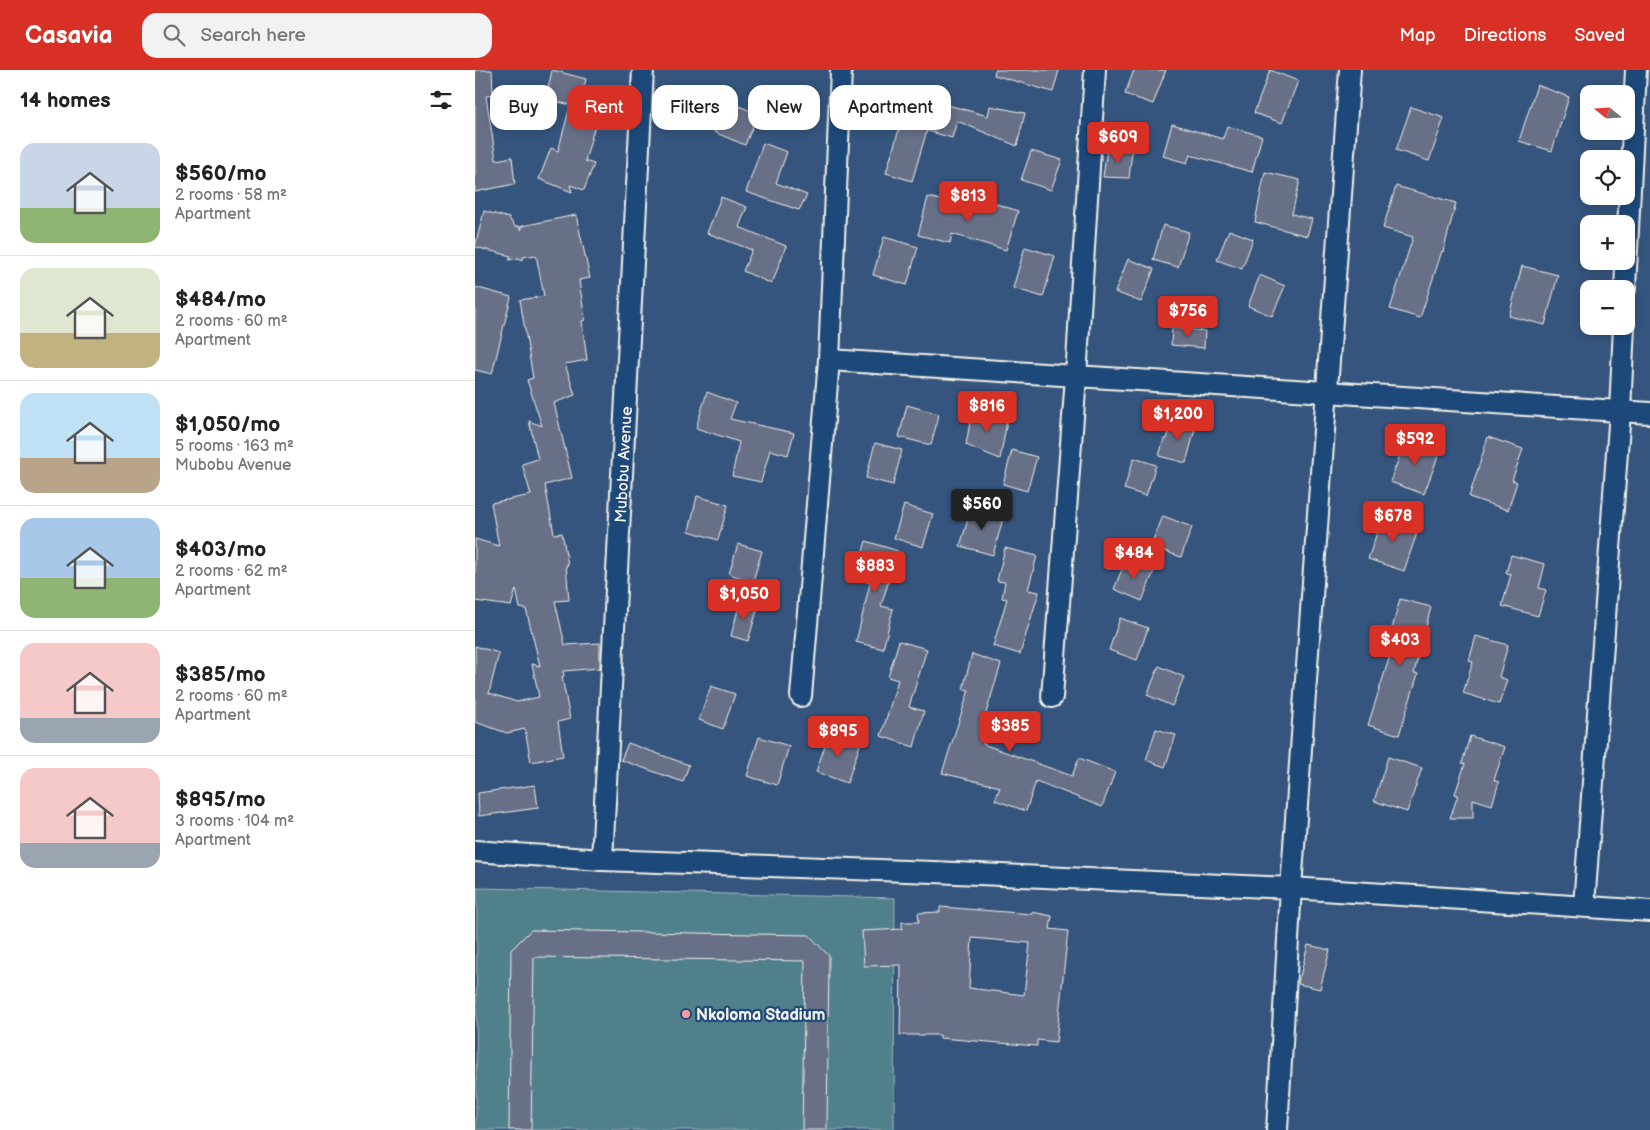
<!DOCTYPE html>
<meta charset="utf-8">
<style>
:root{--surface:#fff;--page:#f2f2f2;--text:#222;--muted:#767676;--line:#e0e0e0;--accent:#d93025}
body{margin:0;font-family:"Balsamiq Sans",sans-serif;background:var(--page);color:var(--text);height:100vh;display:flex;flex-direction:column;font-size:19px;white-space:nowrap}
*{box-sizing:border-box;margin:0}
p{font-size:16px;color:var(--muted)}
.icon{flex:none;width:28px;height:28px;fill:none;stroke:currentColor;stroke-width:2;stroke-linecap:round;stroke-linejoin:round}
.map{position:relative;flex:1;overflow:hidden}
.side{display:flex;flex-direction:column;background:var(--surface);width:475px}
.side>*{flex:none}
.guide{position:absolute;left:15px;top:15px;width:475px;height:45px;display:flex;gap:10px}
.needle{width:32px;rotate:288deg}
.buttons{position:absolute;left:1105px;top:15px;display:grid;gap:10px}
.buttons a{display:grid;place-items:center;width:55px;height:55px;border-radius:10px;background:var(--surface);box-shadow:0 2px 8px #0003;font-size:25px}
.price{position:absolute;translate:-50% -42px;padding:0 11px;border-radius:5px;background:var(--accent);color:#fff;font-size:16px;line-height:32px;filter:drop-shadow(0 1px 2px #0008)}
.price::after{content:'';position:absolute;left:50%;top:30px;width:15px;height:11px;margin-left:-8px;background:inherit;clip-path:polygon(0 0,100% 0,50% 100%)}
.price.on{background:#222;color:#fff}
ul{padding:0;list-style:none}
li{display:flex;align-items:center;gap:15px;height:125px;padding:0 20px}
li+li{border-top:1px solid var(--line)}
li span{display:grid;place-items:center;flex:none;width:140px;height:100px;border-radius:15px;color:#555}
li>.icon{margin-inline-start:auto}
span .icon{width:60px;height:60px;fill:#fffc;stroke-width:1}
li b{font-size:21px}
h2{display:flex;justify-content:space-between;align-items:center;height:60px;padding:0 20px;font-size:21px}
.tag{padding:0 18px;border-radius:15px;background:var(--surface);box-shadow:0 2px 8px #0003;font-size:18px;line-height:45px}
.tag.on{background:var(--accent);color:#fff}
header{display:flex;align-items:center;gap:30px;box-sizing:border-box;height:70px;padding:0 25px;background:var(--accent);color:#fff}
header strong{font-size:24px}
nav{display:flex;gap:28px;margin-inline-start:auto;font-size:18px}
.search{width:350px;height:45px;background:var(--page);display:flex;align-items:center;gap:12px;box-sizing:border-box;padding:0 18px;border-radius:15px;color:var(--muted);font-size:19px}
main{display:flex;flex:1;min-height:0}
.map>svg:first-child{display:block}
.green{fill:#4f808c;stroke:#a2b8ba}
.building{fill:#687088;stroke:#f4f1e8;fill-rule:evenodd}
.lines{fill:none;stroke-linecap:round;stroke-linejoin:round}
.street-casing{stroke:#f4f1e8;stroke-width:24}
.street{stroke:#1f4a7a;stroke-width:20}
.poi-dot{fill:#ff9aa2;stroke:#1f4a7a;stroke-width:2}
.labels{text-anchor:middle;stroke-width:4.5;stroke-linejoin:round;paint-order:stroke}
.street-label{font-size:16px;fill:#f4f1e8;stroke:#1f4a7a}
.poi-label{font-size:16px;font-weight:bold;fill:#f4f1e8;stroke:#1f4a7a;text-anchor:start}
</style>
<header>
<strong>Casavia</strong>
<div class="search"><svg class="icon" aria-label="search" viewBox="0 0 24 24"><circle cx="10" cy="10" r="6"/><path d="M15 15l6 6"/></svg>Search here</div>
<nav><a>Map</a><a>Directions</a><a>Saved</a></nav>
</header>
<main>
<section class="side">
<h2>14 homes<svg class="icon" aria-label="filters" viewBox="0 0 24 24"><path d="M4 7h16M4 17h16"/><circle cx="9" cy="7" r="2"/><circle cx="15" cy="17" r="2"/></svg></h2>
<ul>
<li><span style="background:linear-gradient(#c9d6e8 65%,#8fb573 0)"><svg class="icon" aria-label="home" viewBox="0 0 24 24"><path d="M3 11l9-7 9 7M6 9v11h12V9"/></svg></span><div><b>$560/mo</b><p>2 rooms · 58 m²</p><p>Apartment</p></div></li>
<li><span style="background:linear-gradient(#dfe7d0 65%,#c2b280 0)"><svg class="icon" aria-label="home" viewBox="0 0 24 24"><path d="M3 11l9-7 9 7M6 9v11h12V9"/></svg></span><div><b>$484/mo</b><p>2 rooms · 60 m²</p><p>Apartment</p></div></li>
<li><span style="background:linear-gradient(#bfe0f5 65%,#b9a48a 0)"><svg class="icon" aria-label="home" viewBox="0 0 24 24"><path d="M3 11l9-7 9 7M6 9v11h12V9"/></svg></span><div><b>$1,050/mo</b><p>5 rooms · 163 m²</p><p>Mubobu Avenue</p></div></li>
<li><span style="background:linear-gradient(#a9c7e8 60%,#8fb573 0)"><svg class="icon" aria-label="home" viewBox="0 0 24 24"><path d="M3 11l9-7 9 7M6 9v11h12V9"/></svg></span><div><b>$403/mo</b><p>2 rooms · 62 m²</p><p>Apartment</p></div></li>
<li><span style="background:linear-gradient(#f6c9c9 75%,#9aa5b1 0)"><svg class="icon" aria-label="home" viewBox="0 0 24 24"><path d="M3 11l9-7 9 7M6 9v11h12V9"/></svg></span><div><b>$385/mo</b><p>2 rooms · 60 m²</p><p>Apartment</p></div></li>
<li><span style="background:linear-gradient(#f6c9c9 75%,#9aa5b1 0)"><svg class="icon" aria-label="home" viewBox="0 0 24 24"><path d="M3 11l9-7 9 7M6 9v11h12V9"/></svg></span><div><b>$895/mo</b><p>3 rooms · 104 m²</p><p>Apartment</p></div></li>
</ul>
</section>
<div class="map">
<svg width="1175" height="1060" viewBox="0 0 1175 1060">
<rect width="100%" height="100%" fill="#35557e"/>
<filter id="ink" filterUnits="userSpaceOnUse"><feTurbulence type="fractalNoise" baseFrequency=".02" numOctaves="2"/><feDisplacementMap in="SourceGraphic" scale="10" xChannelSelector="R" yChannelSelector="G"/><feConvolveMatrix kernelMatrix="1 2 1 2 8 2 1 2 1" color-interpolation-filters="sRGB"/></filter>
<g filter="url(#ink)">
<!-- green -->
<path class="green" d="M2,818L420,828L419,1060H1Z"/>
<!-- building -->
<g class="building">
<path d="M0,0H17L18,25L11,26L21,90L37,87L40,114L0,122Z"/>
<path d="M77,0L111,9L104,37L71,29Z"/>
<path d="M520,0H584L578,22L519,5Z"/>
<path d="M659,0H691L678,34L650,24Z"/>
<path d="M795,0L823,11L807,53L779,43Z"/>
<path d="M1062,15L1094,27L1077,81L1044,71Z"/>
<path d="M252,31L283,44L270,75L239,62Z"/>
<path d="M462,32L513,46L515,36L550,43L542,76L482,51L477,68L453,61Z"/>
<path d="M936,37L969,48L954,91L921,80Z"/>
<path d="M94,40L122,48L110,91L119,94L109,120L95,115L97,122L64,109L76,78L83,81Z"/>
<path d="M427,49L453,57L437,111L411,103Z"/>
<path d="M697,54L748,69L752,56L787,66L777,102L715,85L712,93L688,86Z"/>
<path d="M288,73L312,82L301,113L332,125L324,140L271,122Z"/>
<path d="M632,79L657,81L654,108L628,107Z"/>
<path d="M556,81L587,90L576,120L546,110Z"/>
<path d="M790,102L825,110L817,144L837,149L832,166L780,152Z"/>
<path d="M921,116L981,133L968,182L967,181L945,248L915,239L938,167L908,158Z"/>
<path d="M246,127L272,137L264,157L311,176L297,214L268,201L277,180L232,163Z"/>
<path d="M453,127L507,140L510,130L543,141L531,180L477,164L475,173L443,165Z"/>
<path d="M9,141L34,148L40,157L45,156V160L47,156L101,145L115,208L104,210L110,250L107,251L112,290L90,294L100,325L79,333L97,408L70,415L79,464L87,463L93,495H91L94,530L80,531L90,575L125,573V598L88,601L89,606L87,607L95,649L83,652L88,686L56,692L50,659L32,663L0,652V576L24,583L14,623L42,632L64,627L57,594L65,596L51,539L45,538L41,519L36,536L0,531V469L24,476L16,433L56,425L47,394L63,389L54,351L67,356L52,310L58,308L45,230L69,226L61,185L48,187V190L43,188L34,190L36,186L0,177Z"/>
<path d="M688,155L714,162L703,197L678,190Z"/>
<path d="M754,160L778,169L767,199L742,190Z"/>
<path d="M409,167L443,177L432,215L398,205Z"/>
<path d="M550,177L580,186L568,227L538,218Z"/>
<path d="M653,189L679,199L666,232L640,222Z"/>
<path d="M1047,196L1083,205L1070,255L1034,246Z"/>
<path d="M785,205L810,216L797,246L773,236Z"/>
<path d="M0,217L36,227L17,304L0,300Z"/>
<path d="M697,258L730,261L729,278L696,275Z"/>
<path d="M232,322L261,333L255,349L319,363L313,385L295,380L286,412L257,406L264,372L221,358Z"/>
<path d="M432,335L464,344L456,375L424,367Z"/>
<path d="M497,340L533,346L525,389L491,375Z"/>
<path d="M698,348L721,355L711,393L684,386L689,369H692Z"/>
<path d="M1013,367L1048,379L1037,410L1042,412L1033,440L994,427Z"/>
<path d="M931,369L965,381L949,424L915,412Z"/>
<path d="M400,373L427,380L418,415L391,408Z"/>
<path d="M537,380L562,387L552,421L528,414Z"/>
<path d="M659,388L681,395L671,426L649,419Z"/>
<path d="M222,426L253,435L243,470L214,461Z"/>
<path d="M429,435L458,444L448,477L419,468Z"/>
<path d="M497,436L529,445L518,485L485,476Z"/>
<path d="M908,445L944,457L929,501L893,489Z"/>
<path d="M688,446L717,457L706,487L676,476Z"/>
<path d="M391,471L423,481L406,536L418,539L408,579L381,572L395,513L380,508Z"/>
<path d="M263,474L287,481L278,511L254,504Z"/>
<path d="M530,478L562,486L553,520L564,522L545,584L518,576L532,529L527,528L530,512L522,511Z"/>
<path d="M1036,485L1070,494L1064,518L1071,520L1063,546L1027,536L1036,504L1031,503Z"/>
<path d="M651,490L679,501L667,531L639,519Z"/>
<path d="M925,529L956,537L939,603L943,604L924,665L893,655L918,576L913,574Z"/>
<path d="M265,532L283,537L273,571L256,566Z"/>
<path d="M645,548L673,558L662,590L634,580Z"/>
<path d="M1001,566L1033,575L1024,607L1032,610L1024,634L988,623L998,592L994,591Z"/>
<path d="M424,571L452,579L434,637L449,641L439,677L406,666L423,610L413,607Z"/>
<path d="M497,584L526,594L508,653L518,660L508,674L597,706L604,688L640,702L627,737L561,711L551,741L520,730L525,717L467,703L494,620L488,619Z"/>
<path d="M684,596L709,607L697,636L672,625Z"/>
<path d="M236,616L260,624L248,659L224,650Z"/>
<path d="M681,659L701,665L690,697L671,690Z"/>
<path d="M354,664L385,675L372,713L341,702Z"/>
<path d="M995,666L1030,677L1019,710L1024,712L1017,735L998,729V748H975L983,725L980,724L990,694L987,693Z"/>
<path d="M284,667L314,676L302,715L272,706Z"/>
<path d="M153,673L214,695L208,712L146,690Z"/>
<path d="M913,687L947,698L932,742L899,731Z"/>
<path d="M60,715L63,738L4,746L3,723Z"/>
<path d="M465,837L557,844V842L577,846L575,859L593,861L581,972L562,970V976L465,968V965H425L426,895L389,896L387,861L427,859V852H444L443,843L465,842ZM497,868L555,873L549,925L494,918Z"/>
<path d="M56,860L334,865L354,886L352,1060H327L330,891L59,887L56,1060H34L36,880Z"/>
<path d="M833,875L855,880L845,919L823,914Z"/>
</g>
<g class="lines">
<!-- street casing -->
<g class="street-casing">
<g id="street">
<path d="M1150,219L1161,0"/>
<path d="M354,290L1175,343"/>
<path d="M326,626L354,290L366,0"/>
<path d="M577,627L601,307L620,0"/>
<path d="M0,781L127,790L458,802L816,818L1175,841"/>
<path id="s1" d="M127,790C140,526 156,263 168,0"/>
<path d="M1109,836L1145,341L1149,256"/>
<path d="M802,1060L816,818L875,0"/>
</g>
</g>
<!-- street -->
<use href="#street" class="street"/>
</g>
</g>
<!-- markers -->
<circle class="poi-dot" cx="211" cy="944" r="5"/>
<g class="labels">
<!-- street labels -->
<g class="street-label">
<text dy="6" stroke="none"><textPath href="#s1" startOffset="396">Mubobu Avenue</textPath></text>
</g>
<!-- poi labels -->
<g class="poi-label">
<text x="221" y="950">Nkoloma Stadium</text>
</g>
</g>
</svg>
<div class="buttons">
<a><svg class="needle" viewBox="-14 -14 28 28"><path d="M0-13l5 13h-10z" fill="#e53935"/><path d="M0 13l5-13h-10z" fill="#767676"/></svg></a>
<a><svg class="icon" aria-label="locate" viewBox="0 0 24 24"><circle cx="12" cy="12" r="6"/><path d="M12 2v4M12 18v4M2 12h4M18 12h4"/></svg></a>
<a>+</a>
<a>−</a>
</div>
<b class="price" style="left:643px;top:94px">$609</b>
<b class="price" style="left:493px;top:153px">$813</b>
<b class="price" style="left:713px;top:268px">$756</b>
<b class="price" style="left:512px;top:363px">$816</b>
<b class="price" style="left:703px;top:371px">$1,200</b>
<b class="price" style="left:940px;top:396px">$592</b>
<b class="price on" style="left:507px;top:461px">$560</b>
<b class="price" style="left:918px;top:473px">$678</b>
<b class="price" style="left:659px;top:510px">$484</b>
<b class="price" style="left:400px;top:523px">$883</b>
<b class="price" style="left:269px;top:551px">$1,050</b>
<b class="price" style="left:925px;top:597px">$403</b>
<b class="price" style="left:535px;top:683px">$385</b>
<b class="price" style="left:363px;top:688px">$895</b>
<div class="guide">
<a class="tag">Buy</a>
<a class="tag on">Rent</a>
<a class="tag">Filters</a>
<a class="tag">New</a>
<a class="tag">Apartment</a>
</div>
</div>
</main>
